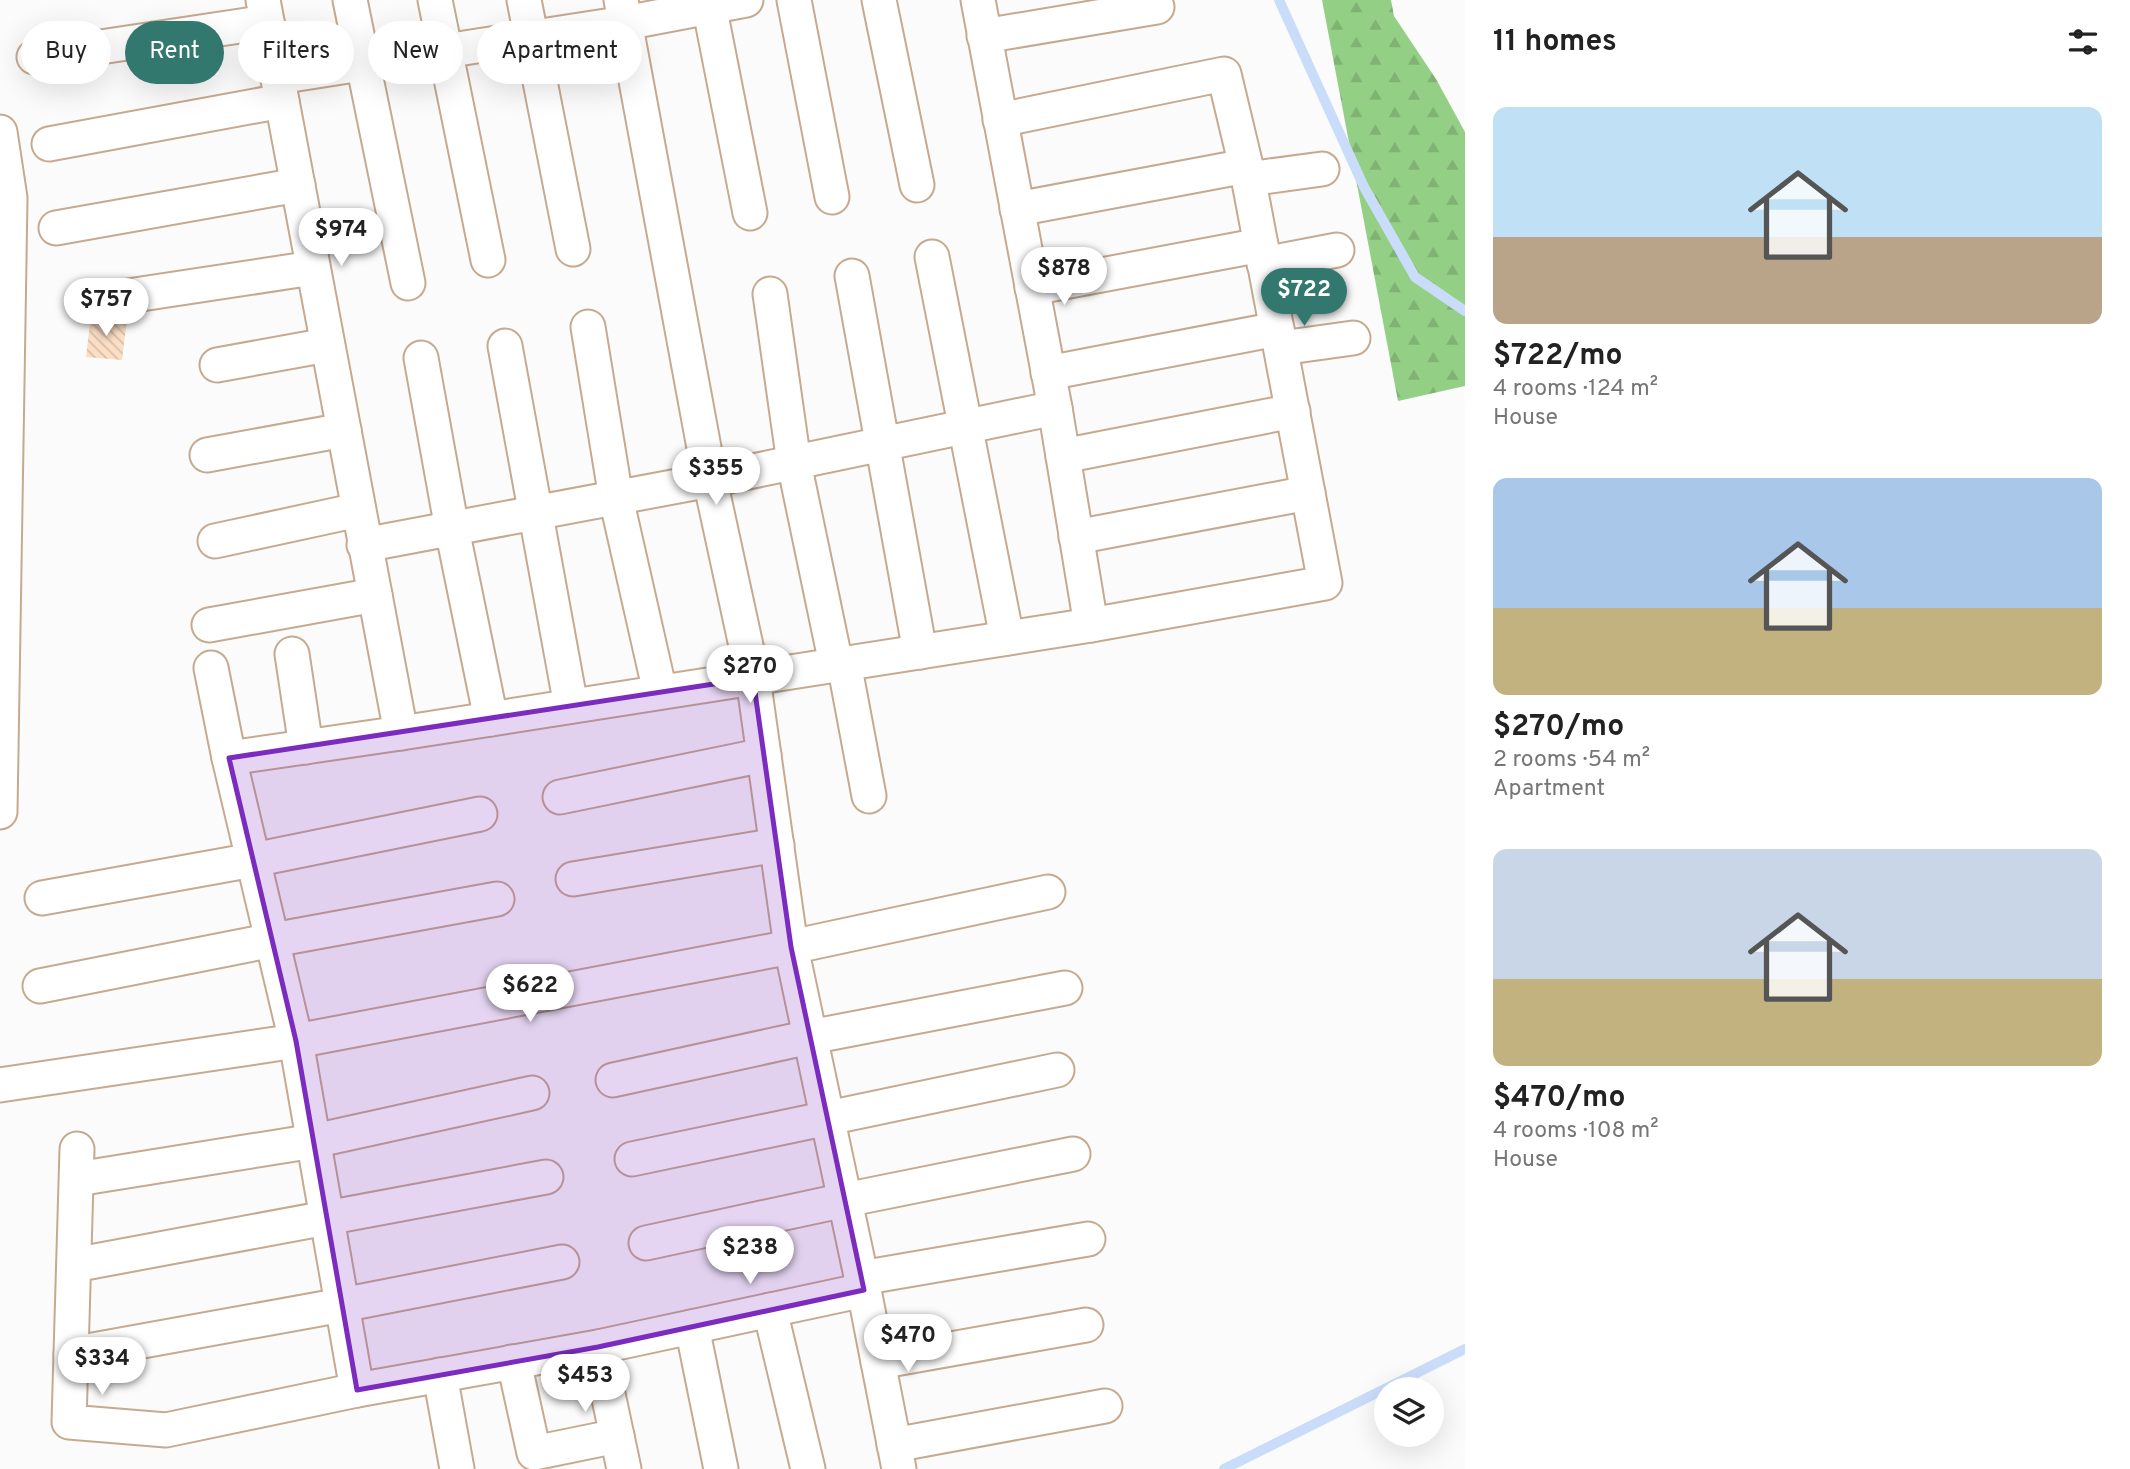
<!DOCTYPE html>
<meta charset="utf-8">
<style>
:root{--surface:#fff;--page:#f2f2f2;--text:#222;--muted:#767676;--accent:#32786f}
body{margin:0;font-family:Overpass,sans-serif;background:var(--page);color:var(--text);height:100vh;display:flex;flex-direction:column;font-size:26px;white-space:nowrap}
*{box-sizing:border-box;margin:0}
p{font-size:23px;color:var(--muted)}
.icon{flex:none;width:38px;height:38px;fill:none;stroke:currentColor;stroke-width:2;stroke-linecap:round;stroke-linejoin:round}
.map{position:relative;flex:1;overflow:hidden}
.sheet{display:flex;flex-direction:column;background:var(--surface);width:665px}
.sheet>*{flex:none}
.banner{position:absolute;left:21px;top:21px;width:665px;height:63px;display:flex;gap:14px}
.buttons{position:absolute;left:1374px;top:1377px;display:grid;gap:14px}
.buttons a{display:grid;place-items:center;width:70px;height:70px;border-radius:50%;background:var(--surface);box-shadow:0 7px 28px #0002;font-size:35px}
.price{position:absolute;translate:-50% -60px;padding:0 16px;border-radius:24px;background:#fff;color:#222;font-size:23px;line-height:46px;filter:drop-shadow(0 2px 4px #0008)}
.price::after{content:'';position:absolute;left:50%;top:42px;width:21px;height:16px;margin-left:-10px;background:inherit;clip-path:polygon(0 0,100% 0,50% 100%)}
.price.selected{background:var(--accent);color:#fff}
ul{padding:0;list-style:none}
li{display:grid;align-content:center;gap:14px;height:371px;padding:0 28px}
li span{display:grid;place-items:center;height:217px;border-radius:14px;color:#555}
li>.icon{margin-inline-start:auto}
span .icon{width:126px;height:126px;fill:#fffc;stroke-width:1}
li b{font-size:30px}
h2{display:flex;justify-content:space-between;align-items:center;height:84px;padding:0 28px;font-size:30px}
.tag{padding:0 24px;border-radius:32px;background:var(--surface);box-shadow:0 7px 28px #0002;font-size:24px;line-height:63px}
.tag.selected{background:var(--accent);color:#fff}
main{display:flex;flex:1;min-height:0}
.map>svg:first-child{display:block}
.forest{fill:url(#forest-firs)}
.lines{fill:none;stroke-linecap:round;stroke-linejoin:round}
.stream{stroke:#c9ddfb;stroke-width:10}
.building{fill:url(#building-back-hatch)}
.minor-casing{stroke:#c6aa8f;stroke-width:37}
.minor{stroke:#fff;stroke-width:33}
.marked{fill:#7b2cbf;fill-opacity:0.2;stroke:#7b2cbf;stroke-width:5;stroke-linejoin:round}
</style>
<main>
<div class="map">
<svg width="1465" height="1469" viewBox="0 0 1465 1469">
<defs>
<pattern id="forest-firs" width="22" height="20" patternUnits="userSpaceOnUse" patternTransform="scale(1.75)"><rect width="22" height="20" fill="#93d086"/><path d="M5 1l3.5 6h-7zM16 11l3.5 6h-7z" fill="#7fb273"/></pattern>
<pattern id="building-back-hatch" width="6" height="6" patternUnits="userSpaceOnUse" patternTransform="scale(1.75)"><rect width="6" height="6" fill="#fbdec4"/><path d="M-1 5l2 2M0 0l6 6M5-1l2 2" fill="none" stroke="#d7bea8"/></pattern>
</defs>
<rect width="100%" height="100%" fill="#fbfbfb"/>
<!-- forest -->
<path class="forest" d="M1322,0H1391L1394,16L1436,79L1465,132V386L1398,401Z"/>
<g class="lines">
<!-- stream -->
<g class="stream">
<path d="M1279,0L1364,187L1415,277L1465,311"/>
<path d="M1224,1469L1465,1349"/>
</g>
</g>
<!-- building -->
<path class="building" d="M91,315L127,319L122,360L86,357Z"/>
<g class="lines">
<!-- minor casing -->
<g class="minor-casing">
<g id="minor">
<path d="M263,0L401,733L229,758L296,1041L357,1390L598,1347L864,1290L791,947L753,678L710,480L621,0"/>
<path d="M350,0L408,283"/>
<path d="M435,0L488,260"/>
<path d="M524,0L573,249"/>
<path d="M708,0L750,213"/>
<path d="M794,0L832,197"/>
<path d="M879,0L917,185"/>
<path d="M978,0L1055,408L1091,625"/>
<path d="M984,36L1157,7"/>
<path d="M34,57L267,22"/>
<path d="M278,77L625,23L746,0"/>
<path d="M0,132L10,198L0,812"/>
<path d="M49,144L282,101"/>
<path d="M1248,179L1322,169"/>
<path d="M1017,209L1246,166"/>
<path d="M56,228L298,185"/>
<path d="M932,257L1007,638"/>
<path d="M1264,264L1337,250"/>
<path d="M852,276L920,652"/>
<path d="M1032,288L1261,245"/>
<path d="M770,294L794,463L836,664"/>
<path d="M128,296L313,268"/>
<path d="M588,327L616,498L660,692"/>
<path d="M505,346L571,706"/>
<path d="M1281,348L1353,338"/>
<path d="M421,358L452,529L491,719"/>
<path d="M217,365L327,345"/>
<path d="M1048,373L1277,329"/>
<path d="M207,455L344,430"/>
<path d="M1063,456L1293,411"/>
<path d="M1076,537L1308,493"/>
<path d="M215,541L358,510"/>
<path d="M364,545L710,480L1055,408"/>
<path d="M209,625L375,595"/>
<path d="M292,654L306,747"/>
<path d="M844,663L869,796"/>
<path d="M211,668L229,758"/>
<path d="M401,733L1091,625L1325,583L1246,166L1224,74L1000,120"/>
<path d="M560,797L764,755"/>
<path d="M573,879L777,845"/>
<path d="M42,898L253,860L480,814"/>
<path d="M40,986L273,940L497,899"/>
<path d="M613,1080L810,1037L1065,988"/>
<path d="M0,1085L296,1041L791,947L1048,892"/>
<path d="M77,1149L69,1422L166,1430L357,1390"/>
<path d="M632,1159L1057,1070"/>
<path d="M77,1179L314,1141L532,1093"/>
<path d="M646,1243L845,1200L1073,1154"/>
<path d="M74,1265L546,1177"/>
<path d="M861,1278L1088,1239"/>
<path d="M864,1290L899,1469"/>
<path d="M770,1310L808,1469"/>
<path d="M692,1327L721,1469"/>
<path d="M598,1347L624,1469"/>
<path d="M71,1354L342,1305L562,1262"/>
<path d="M511,1362H514L534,1453L617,1436"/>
<path d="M878,1362L1086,1325"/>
<path d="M440,1375L457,1469"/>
<path d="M894,1445L1105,1406"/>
</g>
</g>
<!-- minor -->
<use href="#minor" class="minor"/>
</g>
<!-- marked area -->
<path class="marked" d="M753,678L791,947L864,1290L598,1347L357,1390L296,1041L229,758Z"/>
</svg>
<div class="buttons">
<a><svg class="icon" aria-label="layers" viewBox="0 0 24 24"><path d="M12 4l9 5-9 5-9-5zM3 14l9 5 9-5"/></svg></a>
</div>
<b class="price" style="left:341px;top:268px">$974</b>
<b class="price" style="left:1064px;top:307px">$878</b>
<b class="price selected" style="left:1304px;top:328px">$722</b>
<b class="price" style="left:106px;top:338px">$757</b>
<b class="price" style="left:716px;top:507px">$355</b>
<b class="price" style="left:750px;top:705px">$270</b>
<b class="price" style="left:530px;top:1024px">$622</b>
<b class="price" style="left:750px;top:1286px">$238</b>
<b class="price" style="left:908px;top:1374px">$470</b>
<b class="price" style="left:102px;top:1397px">$334</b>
<b class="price" style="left:585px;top:1414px">$453</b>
<div class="banner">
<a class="tag">Buy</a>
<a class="tag selected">Rent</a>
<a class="tag">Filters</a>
<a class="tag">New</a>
<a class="tag">Apartment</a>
</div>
</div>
<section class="sheet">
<h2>11 homes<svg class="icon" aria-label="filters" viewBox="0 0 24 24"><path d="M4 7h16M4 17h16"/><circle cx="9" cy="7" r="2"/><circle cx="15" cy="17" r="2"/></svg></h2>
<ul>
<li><span style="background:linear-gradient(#bfe0f5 60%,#b9a48a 0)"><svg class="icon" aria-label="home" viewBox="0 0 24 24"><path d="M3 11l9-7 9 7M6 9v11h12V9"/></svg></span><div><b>$722/mo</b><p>4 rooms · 124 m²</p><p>House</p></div></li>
<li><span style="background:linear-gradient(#a9c7e8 60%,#c2b280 0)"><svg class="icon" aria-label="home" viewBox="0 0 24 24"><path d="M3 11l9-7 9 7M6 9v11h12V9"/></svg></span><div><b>$270/mo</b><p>2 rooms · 54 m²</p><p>Apartment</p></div></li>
<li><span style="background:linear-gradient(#c9d6e8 60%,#c2b280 0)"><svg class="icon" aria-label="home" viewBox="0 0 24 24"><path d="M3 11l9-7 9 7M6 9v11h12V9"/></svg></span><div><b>$470/mo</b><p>4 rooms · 108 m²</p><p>House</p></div></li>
</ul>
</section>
</main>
